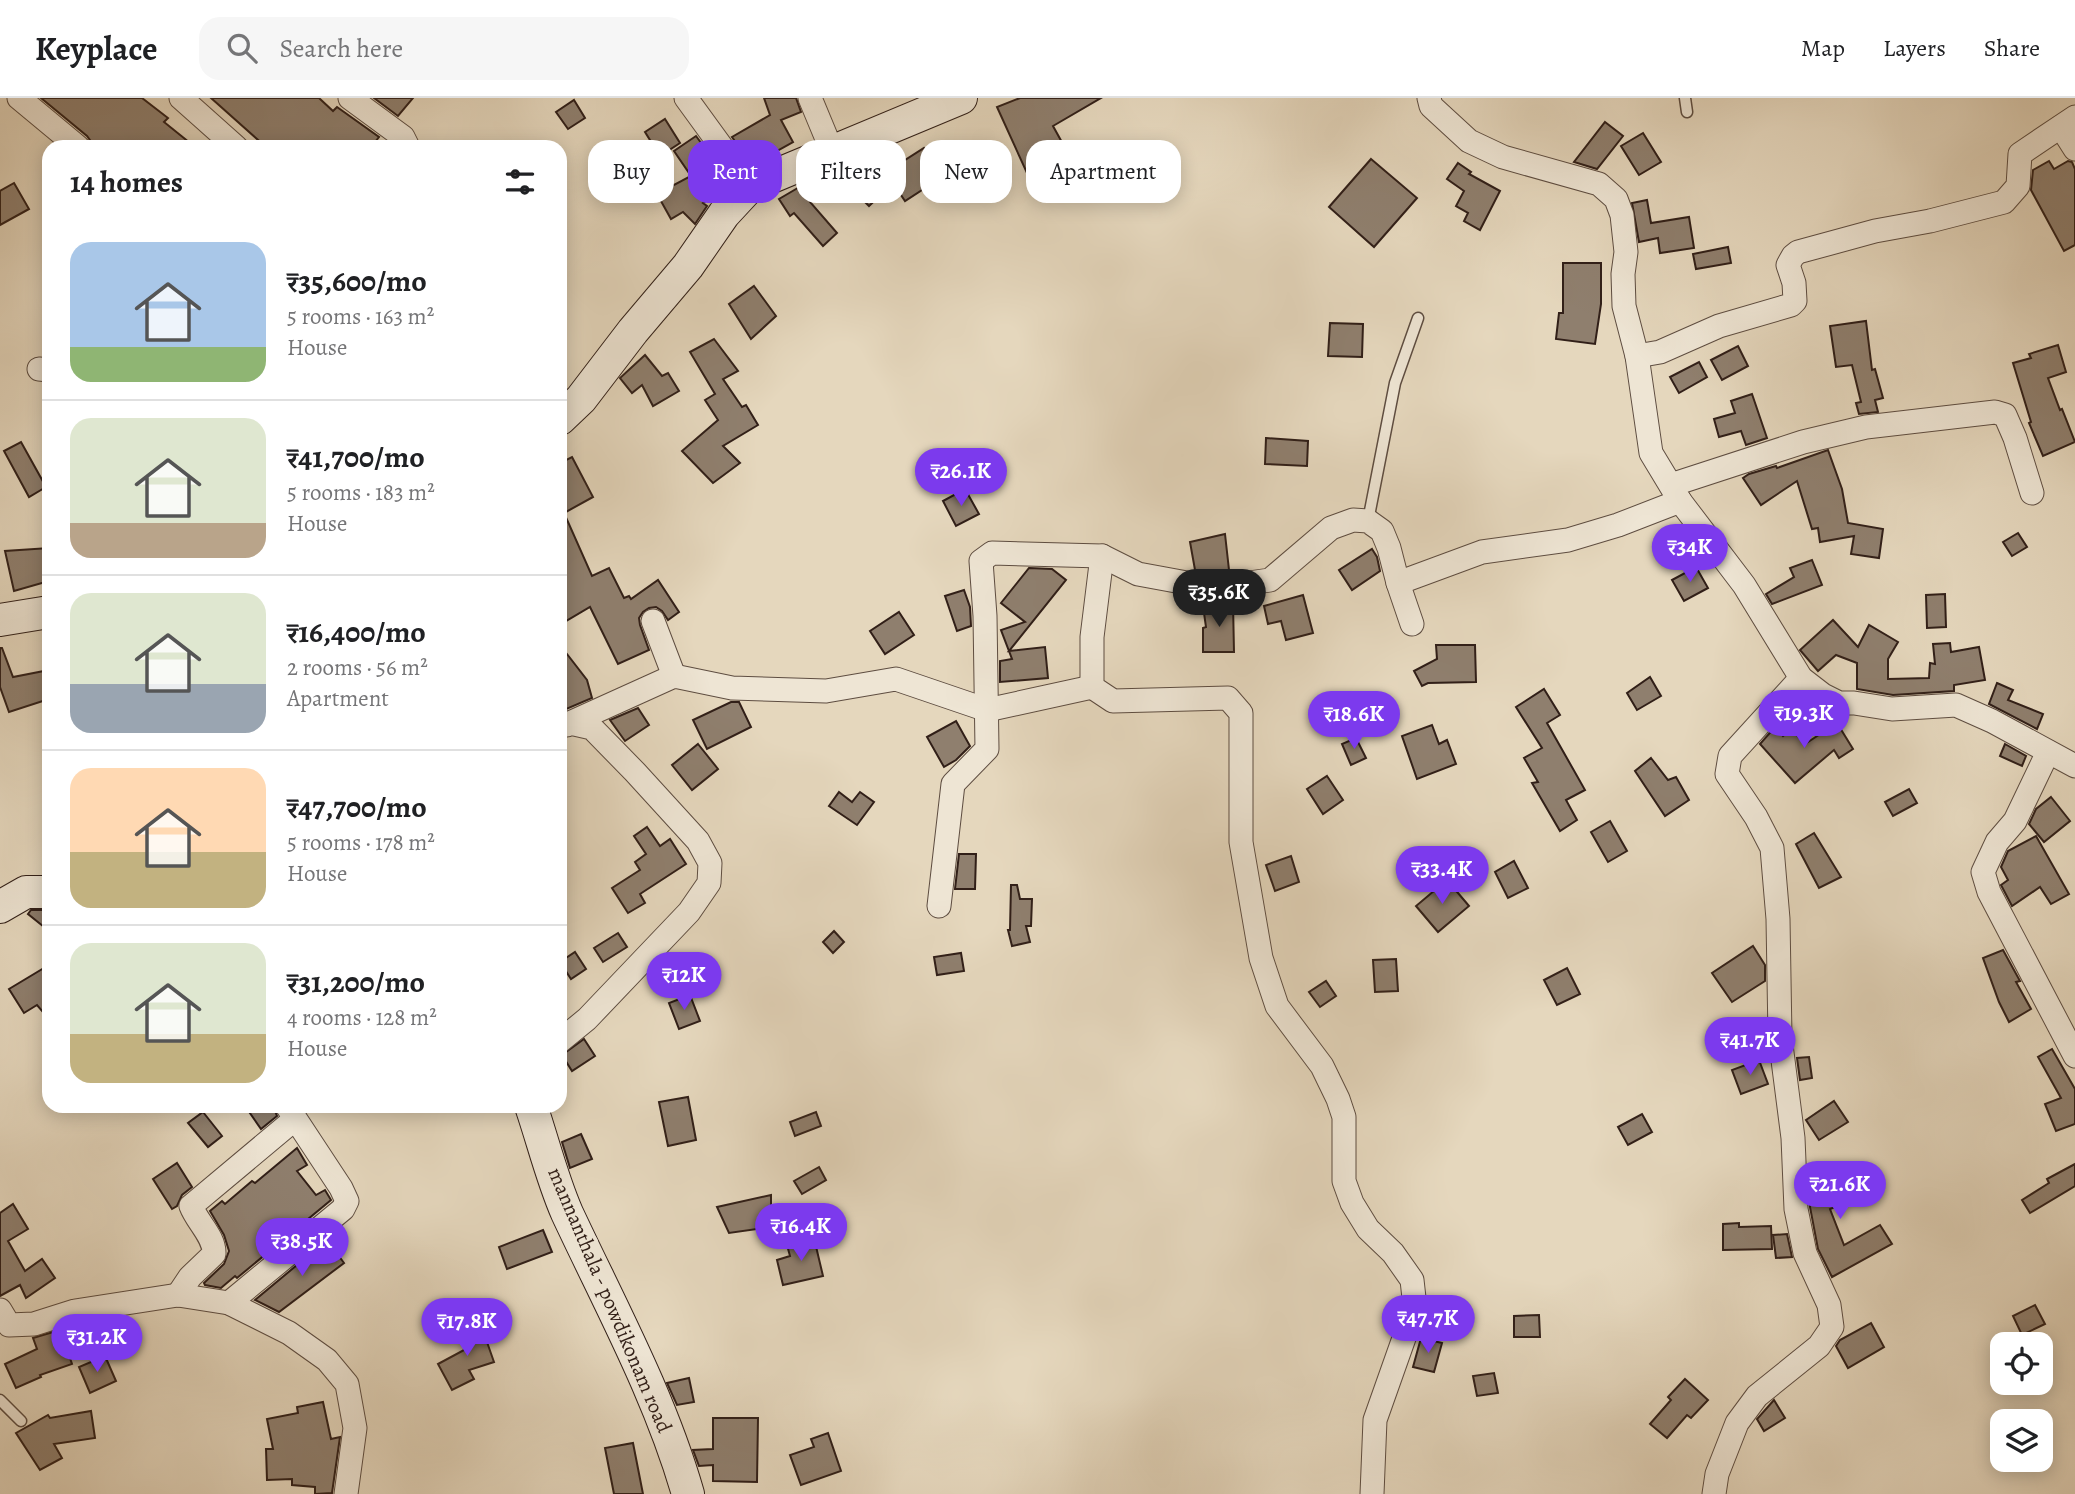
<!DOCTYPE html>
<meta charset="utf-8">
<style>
:root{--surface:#fff;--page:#f6f6f6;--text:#202124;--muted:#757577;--line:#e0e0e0;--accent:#7c3aed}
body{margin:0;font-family:Alegreya,serif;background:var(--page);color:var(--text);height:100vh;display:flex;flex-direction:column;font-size:26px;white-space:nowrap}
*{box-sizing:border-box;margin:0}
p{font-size:23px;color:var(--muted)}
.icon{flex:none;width:38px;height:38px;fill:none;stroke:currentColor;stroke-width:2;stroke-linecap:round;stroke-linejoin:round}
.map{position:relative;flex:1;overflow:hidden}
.sheet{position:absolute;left:42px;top:42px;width:525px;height:973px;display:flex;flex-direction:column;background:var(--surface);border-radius:21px;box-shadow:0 4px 18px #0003}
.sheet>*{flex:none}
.guide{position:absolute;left:588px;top:42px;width:665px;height:63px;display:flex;gap:14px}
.fabs{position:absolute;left:1990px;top:1234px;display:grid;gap:14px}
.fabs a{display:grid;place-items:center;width:63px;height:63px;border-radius:14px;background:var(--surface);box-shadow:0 4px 18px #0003;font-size:35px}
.price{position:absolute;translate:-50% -60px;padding:0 16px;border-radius:24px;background:var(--accent);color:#fff;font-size:23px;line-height:46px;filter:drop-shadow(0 2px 4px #0008)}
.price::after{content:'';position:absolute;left:50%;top:42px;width:21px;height:16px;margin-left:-10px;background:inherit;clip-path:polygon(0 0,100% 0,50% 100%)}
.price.on{background:#222;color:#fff}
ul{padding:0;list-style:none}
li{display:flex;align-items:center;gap:21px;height:175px;padding:0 28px}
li+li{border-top:2px solid var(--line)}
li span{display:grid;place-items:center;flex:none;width:196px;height:140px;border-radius:21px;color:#555}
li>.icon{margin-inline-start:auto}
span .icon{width:84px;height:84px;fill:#fffc;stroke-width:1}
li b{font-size:30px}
h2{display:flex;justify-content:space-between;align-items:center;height:84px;padding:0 28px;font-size:30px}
.chip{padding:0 24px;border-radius:21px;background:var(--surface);box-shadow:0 4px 18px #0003;font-size:24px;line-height:63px}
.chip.on{background:var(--accent);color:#fff}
header{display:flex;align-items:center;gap:42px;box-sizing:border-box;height:98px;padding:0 35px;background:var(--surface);border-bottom:2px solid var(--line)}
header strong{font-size:33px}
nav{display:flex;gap:38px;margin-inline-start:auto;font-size:24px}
.search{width:490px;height:63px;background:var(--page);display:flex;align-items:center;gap:18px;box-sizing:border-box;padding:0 24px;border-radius:21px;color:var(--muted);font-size:26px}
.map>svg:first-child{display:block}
.building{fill:#8f7f6e;stroke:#311f18;stroke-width:2}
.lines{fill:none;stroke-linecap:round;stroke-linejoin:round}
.lane-casing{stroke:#5e4d41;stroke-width:13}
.street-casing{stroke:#5e4d41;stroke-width:25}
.secondary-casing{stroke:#311f18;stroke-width:34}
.lane{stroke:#eee5d4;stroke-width:10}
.street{stroke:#eee5d4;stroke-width:23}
.secondary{stroke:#eee5d4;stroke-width:32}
.labels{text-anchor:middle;stroke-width:7;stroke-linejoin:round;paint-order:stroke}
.street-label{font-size:21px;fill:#311f18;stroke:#eee5d4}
</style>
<header>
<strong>Keyplace</strong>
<div class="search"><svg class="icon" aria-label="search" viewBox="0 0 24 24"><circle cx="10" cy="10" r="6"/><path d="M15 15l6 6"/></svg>Search here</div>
<nav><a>Map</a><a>Layers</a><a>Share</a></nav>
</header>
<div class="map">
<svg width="2075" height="1396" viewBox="0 0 2075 1396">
<rect width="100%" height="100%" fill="#e5d7bd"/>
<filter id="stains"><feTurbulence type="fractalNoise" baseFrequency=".00286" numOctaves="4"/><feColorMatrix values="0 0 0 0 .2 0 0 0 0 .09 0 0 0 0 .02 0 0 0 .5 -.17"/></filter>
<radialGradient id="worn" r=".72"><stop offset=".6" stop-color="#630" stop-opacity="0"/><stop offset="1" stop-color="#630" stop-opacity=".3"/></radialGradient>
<!-- building -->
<g class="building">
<path d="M41,0H142L168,20L164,24L195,49H95L87,38Z"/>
<path d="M211,0H319L333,13L337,9L379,39L371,49H266Z"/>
<path d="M374,0H413L398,18Z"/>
<path d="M764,0H796L801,14L781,22L793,44L752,67L732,39L770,17Z"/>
<path d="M1020,0H1101L1053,28L1069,57L1032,86L997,9Z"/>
<path d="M574,2L585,20L568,31L556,14Z"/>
<path d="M665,21L680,45L660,58L645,34Z"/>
<path d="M1605,24L1623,38L1597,71L1574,64Z"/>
<path d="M1643,35L1661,64L1639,77L1621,48Z"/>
<path d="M696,38L729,83L719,94L703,105L707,108L695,126L683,114L671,121L657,96L691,78L674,53Z"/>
<path d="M924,50L942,79L905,103L893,85L869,108L856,95L868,84L869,85Z"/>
<path d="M1371,61L1417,100L1374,149L1329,109Z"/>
<path d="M2049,63L2054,71L2068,63L2072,64L2075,71V147L2064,153L2031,92L2033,72Z"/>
<path d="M1458,65L1471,74L1469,76L1500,93L1480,132L1464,123L1468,115L1456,108L1464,93L1447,81Z"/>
<path d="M808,84L818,98L810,104L837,135L823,148L794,115L790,118L779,101Z"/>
<path d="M14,85L29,111L0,127V93Z"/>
<path d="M1647,102L1651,125L1689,119L1694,150L1660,155L1658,140L1639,144L1632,105Z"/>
<path d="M1728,149L1731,165L1696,171L1693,156Z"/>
<path d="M1563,165H1601V206L1595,246L1556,241L1559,215H1563Z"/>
<path d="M754,188L776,218L751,241L729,206Z"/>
<path d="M1866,223L1872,272L1875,271L1883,300L1875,302L1878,314L1859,316L1856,305L1861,304L1852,267L1836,269L1830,228Z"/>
<path d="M1330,225L1363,226L1362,259L1328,258Z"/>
<path d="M714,241L738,273L723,281L742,309L746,307L758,327L723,348L740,365L713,385L682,353L718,322L705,302L715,296L690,254Z"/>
<path d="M2058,247L2066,274L2048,280L2060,312L2062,311L2075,344L2043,358L2029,325L2031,324L2013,265L2031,260L2029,256Z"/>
<path d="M1738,248L1748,268L1722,282L1711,262Z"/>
<path d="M645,257L662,278L668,275L679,293L653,308L642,287L632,295L620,280Z"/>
<path d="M1699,264L1707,279L1679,295L1670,279Z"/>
<path d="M1752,296L1767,340L1746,347L1741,333L1719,339L1714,321L1735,315L1731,303Z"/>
<path d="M1266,340L1308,343L1307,368L1265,366Z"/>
<path d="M21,344L46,389L29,399L4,353Z"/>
<path d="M1828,352L1842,391L1848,425L1883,431L1879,460L1851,456L1854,438L1820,444L1818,430L1812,431L1797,383L1761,407L1743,380L1749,376L1776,368L1777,370Z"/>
<path d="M572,359L593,399L564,415L592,478L609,470L624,500L629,498L631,501L658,482L679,514L668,522L662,513L656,509L649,510L643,514L639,520L640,527L649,552L618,566L590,509L566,523L560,512V365Z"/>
<path d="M965,391L979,416L956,428L943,403Z"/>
<path d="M2018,435L2027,449L2012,458L2003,444Z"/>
<path d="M1225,436L1229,472L1211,475L1195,472L1190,444Z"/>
<path d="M49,450V483L14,493L5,453Z"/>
<path d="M1372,451L1377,459L1380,473L1352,492L1339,472Z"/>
<path d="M1812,462L1822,487L1772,506L1766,496L1794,479L1790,470Z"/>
<path d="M1696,469L1708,490L1684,503L1672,482Z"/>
<path d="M1029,470L1052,471L1066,482L1009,553L1045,549L1048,580L1000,584V563L1012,561L1001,532L1025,524L1001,505Z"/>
<path d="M964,492L970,509L971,528L957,533L945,498Z"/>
<path d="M1945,496L1946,529L1927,530L1926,497Z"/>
<path d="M1303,497L1313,535L1286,542L1281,523L1268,526L1264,508Z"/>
<path d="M1233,505L1234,554H1203V530L1206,529L1203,508Z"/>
<path d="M899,514L914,537L885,556L870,533Z"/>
<path d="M1833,522L1858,549L1869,527L1898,544L1888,561V581L1929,580L1930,565L1935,566L1933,546L1950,545L1951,554L1979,549L1985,582L1954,587V593L1893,597L1857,591V565L1836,557L1818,573L1800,552Z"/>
<path d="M560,547L587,582L592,600L564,612L560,598Z"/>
<path d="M1436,547H1475L1476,584L1428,585L1422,588L1414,573L1437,561Z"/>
<path d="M0,550H2L13,579L49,572V601L9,614L0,589Z"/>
<path d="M1650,579L1661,598L1637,612L1627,595Z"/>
<path d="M1997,585L2013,592L2008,602L2043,616L2037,631L1989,606Z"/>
<path d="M1544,591L1560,617L1547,625L1585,692L1566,702L1577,722L1560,733L1532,685L1538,684L1524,660L1542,650L1516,609Z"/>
<path d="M731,604H739L751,629L707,651L693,622Z"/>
<path d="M638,610L649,627L625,643L610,622Z"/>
<path d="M956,623L970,648L956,662L944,669L927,639Z"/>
<path d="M1837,625L1853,651L1839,660L1834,652L1795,685L1760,646L1775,629L1783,638L1791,631L1805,646Z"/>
<path d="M1432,627L1439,646L1447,642L1456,666L1417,681L1402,638Z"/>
<path d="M1356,640L1366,660L1351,667L1342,646Z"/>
<path d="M698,646L718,671L692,692L672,667Z"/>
<path d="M2005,646L2026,658L2022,668L2000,658Z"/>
<path d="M1651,660L1668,682L1676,679L1689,702L1665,718L1635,673Z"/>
<path d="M1327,678L1343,702L1323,716L1307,691Z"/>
<path d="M1909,691L1917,705L1893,718L1885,704Z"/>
<path d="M839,694L852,704L860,694L874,704L857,727L829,708Z"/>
<path d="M2051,699L2070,723L2044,744L2029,726L2036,711Z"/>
<path d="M1610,723L1627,753L1608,764L1591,734Z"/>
<path d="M647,729L660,748L670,741L686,766L640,796L645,805L628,815L612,790L640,772L635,764L646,756L634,738Z"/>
<path d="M1814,735L1841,779L1819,790L1796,746Z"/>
<path d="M2036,738L2069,796L2051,806L2040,789L2012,808L2001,787L2008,782L2001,769L2008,753Z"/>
<path d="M959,756H976L975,791H955Z"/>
<path d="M1291,758L1299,784L1275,793L1266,767Z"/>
<path d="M1514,763L1528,790L1508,800L1495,774Z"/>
<path d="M1447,782L1469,808L1438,834L1416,808Z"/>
<path d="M1011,787H1017L1020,801H1032L1031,828H1026L1030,844L1012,848L1008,832H1010Z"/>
<path d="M31,812H49V833L28,816Z"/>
<path d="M834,833L844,844L833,855L823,844Z"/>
<path d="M618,835L627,849L603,864L594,850Z"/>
<path d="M1753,848L1765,867V883L1732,904L1712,875Z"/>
<path d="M2003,852L2020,883L2016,884L2031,911L2009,924L1999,904L1983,860Z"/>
<path d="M575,854L586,871L571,881L560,864Z"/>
<path d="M961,855L964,873L937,877L934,859Z"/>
<path d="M669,856L679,870L663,881L655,870Z"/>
<path d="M1396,861L1398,893L1375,894L1373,862Z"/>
<path d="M49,867V921L37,907L24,915L9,891Z"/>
<path d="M1567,870L1580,896L1557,907L1544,882Z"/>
<path d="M1326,883L1336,898L1320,909L1309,894Z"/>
<path d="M690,897L700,923L679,931L669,905Z"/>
<path d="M584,941L595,958L572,973L562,957Z"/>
<path d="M2052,951L2075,991V1026L2056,1033L2045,1006L2061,1000L2038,959Z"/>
<path d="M1809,959L1812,980L1800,982L1797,960Z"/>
<path d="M1759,962L1768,986L1741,996L1732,972Z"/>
<path d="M688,999L696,1042L668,1048L659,1004Z"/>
<path d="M1834,1003L1848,1024L1819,1042L1806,1022Z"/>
<path d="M245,1008H273L277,1018L261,1031Z"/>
<path d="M203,1014L222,1038L208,1049L188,1025Z"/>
<path d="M816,1014L821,1028L795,1038L790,1024Z"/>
<path d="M1642,1016L1652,1034L1628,1047L1618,1029Z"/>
<path d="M581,1036L592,1061L570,1070L562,1044Z"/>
<path d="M297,1050L307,1067L297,1073L316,1097L325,1092L331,1102L237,1180L235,1178L221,1190L205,1187L204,1185L224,1166L229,1153L224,1137L210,1113L222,1103L225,1106L252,1083L255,1085Z"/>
<path d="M177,1065L192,1089L182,1097L177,1108L172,1111L153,1081Z"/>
<path d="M1849,1066L1861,1099L1830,1111L1844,1147L1880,1127L1892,1146L1832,1179L1818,1151L1810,1109L1809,1080Z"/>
<path d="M2075,1066V1088L2030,1115L2022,1102L2049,1085L2047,1081Z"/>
<path d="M819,1069L826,1082L802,1096L794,1083Z"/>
<path d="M771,1097V1129L729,1135L717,1109Z"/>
<path d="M13,1106L28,1131L8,1143L25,1173L42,1161L55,1180L26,1200L20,1187L0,1198V1115Z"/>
<path d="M1739,1125V1129L1771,1128L1772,1151L1723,1152V1126Z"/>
<path d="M543,1132L552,1154L507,1171L499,1149Z"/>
<path d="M1787,1136L1792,1159L1776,1160L1773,1137Z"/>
<path d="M814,1140L823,1178L783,1187L777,1162L790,1158L787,1147Z"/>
<path d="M327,1142L344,1165L279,1214L255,1202Z"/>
<path d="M2035,1207L2045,1226L2022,1237L2013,1218Z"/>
<path d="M1539,1217L1540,1239H1514V1218Z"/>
<path d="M1871,1225L1884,1249L1848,1270L1836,1248L1840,1242Z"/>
<path d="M481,1227L494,1264L469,1272L474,1281L452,1292L438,1266L466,1251L460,1234Z"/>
<path d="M60,1232L72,1266L40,1277L41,1279L16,1290L5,1266L37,1251L33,1240Z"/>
<path d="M1421,1240L1442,1245L1434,1274L1413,1269Z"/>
<path d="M105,1258L116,1283L90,1295L79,1269Z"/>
<path d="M1494,1275L1498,1295L1477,1298L1473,1278Z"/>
<path d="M689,1280L694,1304L677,1307L667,1285Z"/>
<path d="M1685,1281L1708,1302L1691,1320L1687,1317L1667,1340L1650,1326L1671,1302L1668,1299Z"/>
<path d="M1774,1302L1785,1320L1764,1333L1757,1321Z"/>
<path d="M323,1304L331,1341L340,1339L332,1395L315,1396V1389L292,1387V1381L267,1382L266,1351H273L267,1321L298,1315L297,1309Z"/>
<path d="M91,1313L95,1340L54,1346L62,1360L40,1372L16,1335L48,1317L50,1320Z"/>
<path d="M713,1320H758L757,1384L713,1383V1367L699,1368L693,1352L713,1351Z"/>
<path d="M828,1335L841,1373L801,1387L790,1357L814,1349L811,1341Z"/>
<path d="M633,1345L643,1396H614L605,1350Z"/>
</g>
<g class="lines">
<!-- lane casing -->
<g class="lane-casing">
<g id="lane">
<path d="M1685,0L1687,14"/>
<path d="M1368,423L1395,285L1418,220"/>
<path d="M0,1302L21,1323"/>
</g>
</g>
<!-- street casing -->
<g class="street-casing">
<g id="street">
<path d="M19,0L78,49"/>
<path d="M181,0L236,49"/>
<path d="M350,0L403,39L408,49"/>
<path d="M686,0L750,88"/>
<path d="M810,0L832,53"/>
<path d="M1429,0L1431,8L1469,43L1503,59L1599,86L1616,101L1622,117L1626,154L1623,176L1624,208L1637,258L1651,355L1680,403L1744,487L1801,580L1823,597L1839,605H1854L1892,611L1956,607L1992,623L2075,668"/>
<path d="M2061,29L2075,51"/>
<path d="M1637,258L1660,254L1719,228L1791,207L1795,203L1794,185L1788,167L1793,158L1798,154L1875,133L1930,123L2004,104L2018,88L2020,56L2075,19"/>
<path d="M39,271L49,272"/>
<path d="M1671,387L1803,344L1866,329L1995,314L2005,317L2015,340L2032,395"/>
<path d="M1102,458L1092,539V589L1113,603L1228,600L1241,615V744L1261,860L1277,908L1322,968L1338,1001L1344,1019V1083L1352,1105L1368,1131L1393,1155L1412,1182L1415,1209L1375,1322L1372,1396"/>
<path d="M1398,485L1482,454L1568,442L1618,427L1680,403"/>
<path d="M653,523L674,578"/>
<path d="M570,625L674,578L732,590L826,593L896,581L987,612L1092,589"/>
<path d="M2048,654L2015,723L1997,744L1983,774L1989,794L2075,958"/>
<path d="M939,808L953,686L987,651L985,518L981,463L992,455L1102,458L1138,476L1214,490L1270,482L1331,430L1353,422L1368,423L1382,433L1389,450L1398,485L1412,526"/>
<path d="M560,943L587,921L689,814L709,785L710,765L698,743L635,674L592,630L570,625L567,627"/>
<path d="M178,1197L190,1179L214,1156C215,1139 197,1124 191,1108L295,1021"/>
<path d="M229,1205L343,1111L347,1103L341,1090L287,1008"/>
<path d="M0,1212L9,1227L34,1226L75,1213L178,1197L229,1205L289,1235L327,1262L347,1286L355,1330L346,1396"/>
<path d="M1714,1396L1717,1376L1737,1325L1757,1298L1819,1248L1832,1229L1829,1207L1805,1155L1796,1111L1793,1040L1780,939L1778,821L1772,750L1756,719L1727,676L1730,658L1801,580"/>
</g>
</g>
<!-- secondary casing -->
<g class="secondary-casing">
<g id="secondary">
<path d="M560,321L581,301L633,233L688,168L724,116L750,88L961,0"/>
<path d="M0,522L49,514"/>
<path d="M0,809L26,794H49"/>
<path d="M531,1008C543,1043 552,1081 567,1115C610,1207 660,1298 688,1396"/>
</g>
</g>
<!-- lane -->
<use href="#lane" class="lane"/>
<!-- street -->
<use href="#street" class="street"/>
<!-- secondary -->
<use href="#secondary" class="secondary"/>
</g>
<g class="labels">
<!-- street labels -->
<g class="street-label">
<text transform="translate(610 1202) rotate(67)" y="7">mannanthala - powdikonam road</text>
</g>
</g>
<rect width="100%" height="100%" filter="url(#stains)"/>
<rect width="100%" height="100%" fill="url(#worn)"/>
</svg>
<div class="fabs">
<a><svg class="icon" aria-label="locate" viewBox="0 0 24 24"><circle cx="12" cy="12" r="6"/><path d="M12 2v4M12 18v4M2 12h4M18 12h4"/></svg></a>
<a><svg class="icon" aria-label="layers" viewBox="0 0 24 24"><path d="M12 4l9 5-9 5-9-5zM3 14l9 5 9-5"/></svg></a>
</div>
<b class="price" style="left:961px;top:410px">₹26.1K</b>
<b class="price" style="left:1690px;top:486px">₹34K</b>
<b class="price on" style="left:1219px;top:531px">₹35.6K</b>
<b class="price" style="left:1804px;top:652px">₹19.3K</b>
<b class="price" style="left:1354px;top:653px">₹18.6K</b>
<b class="price" style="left:1442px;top:808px">₹33.4K</b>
<b class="price" style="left:684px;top:914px">₹12K</b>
<b class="price" style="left:1750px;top:979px">₹41.7K</b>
<b class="price" style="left:1840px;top:1123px">₹21.6K</b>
<b class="price" style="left:801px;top:1165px">₹16.4K</b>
<b class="price" style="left:302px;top:1180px">₹38.5K</b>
<b class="price" style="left:1428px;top:1257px">₹47.7K</b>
<b class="price" style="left:467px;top:1260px">₹17.8K</b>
<b class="price" style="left:97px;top:1276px">₹31.2K</b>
<div class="guide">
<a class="chip">Buy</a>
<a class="chip on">Rent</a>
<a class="chip">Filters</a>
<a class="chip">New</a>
<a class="chip">Apartment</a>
</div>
<section class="sheet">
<h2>14 homes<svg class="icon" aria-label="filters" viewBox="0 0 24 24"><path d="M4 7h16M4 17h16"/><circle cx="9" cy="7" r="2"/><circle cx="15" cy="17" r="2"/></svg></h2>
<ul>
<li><span style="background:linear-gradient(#a9c7e8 75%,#8fb573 0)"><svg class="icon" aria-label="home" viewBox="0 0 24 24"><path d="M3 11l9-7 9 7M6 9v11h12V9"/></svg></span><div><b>₹35,600/mo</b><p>5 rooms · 163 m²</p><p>House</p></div></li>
<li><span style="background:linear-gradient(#dfe7d0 75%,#b9a48a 0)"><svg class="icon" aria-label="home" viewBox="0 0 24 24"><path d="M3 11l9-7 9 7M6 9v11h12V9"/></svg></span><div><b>₹41,700/mo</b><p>5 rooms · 183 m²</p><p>House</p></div></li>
<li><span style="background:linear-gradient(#dfe7d0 65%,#9aa5b1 0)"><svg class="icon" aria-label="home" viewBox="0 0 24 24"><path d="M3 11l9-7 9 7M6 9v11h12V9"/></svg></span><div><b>₹16,400/mo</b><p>2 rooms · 56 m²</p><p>Apartment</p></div></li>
<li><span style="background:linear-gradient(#ffd9b3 60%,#c2b280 0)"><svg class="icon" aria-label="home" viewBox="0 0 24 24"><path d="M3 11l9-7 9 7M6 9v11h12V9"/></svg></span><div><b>₹47,700/mo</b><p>5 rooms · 178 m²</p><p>House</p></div></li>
<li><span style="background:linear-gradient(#dfe7d0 65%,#c2b280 0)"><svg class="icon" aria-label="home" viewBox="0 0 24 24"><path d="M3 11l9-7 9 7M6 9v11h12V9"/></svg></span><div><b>₹31,200/mo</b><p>4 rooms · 128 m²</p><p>House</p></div></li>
</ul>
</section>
</div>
